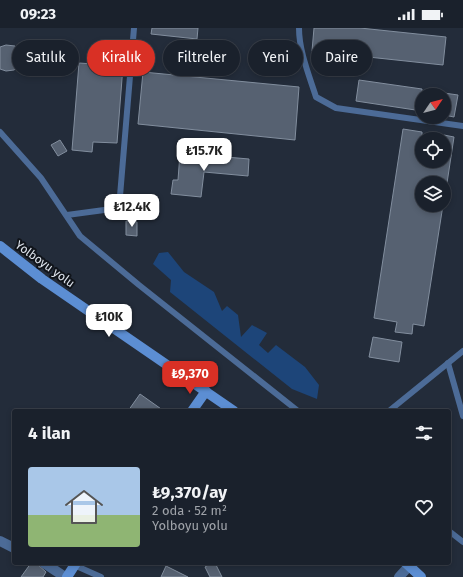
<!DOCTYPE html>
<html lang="tr">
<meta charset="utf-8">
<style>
:root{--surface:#1a212c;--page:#232934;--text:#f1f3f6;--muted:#9fa3a9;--line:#383e48;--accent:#d93025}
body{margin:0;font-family:"Fira Sans",sans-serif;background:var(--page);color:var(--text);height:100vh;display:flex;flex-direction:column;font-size:15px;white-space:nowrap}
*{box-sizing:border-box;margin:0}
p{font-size:13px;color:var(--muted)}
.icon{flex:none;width:22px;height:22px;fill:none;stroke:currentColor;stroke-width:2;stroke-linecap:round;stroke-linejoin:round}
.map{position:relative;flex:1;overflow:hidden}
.details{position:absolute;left:12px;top:381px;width:439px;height:156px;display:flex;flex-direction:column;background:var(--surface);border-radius:4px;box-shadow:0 2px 6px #0003,0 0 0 1px var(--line)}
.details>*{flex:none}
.banner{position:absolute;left:12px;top:12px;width:439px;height:36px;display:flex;gap:8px}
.needle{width:26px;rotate:55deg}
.fabs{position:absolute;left:415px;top:60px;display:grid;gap:8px}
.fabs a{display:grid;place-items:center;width:36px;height:36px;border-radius:50%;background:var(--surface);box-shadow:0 2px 6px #0003,0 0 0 1px var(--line);font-size:20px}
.price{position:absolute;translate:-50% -34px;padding:0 9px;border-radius:8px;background:#fff;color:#222;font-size:13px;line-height:26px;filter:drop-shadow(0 1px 2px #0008)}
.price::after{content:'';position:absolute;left:50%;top:24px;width:12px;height:9px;margin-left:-6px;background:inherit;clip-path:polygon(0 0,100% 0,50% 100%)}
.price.selected{background:var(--accent);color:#fff}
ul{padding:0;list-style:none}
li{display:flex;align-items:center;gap:12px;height:100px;padding:0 16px}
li+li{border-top:1px solid var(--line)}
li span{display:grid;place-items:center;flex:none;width:112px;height:80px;border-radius:4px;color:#555}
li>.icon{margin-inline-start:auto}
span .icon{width:48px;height:48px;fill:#fffc;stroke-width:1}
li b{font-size:17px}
h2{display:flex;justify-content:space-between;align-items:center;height:48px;padding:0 16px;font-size:17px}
.pill{padding:0 14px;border-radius:18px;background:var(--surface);box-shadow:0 2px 6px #0003,0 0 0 1px var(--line);font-size:14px;line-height:36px}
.pill.selected{background:var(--accent);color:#fff}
.status{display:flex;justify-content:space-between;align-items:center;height:28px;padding:0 20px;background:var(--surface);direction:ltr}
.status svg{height:11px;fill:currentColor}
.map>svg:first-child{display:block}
.green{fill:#1d4579}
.building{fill:#566171;stroke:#828e9e}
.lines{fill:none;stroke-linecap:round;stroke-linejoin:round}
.lane{stroke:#4c6b97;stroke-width:6}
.street{stroke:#4c6b97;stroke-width:10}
.secondary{stroke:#5c8ed3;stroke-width:10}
.labels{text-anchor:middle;stroke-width:4;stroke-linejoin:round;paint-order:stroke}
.street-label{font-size:12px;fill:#dce2eb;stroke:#10141a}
</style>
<div class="status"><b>09:23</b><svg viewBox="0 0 49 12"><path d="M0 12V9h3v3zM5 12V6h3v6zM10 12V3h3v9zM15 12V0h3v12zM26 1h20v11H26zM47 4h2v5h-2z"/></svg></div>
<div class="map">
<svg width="463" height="549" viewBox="0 0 463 549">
<rect width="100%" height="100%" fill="#232c3a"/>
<!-- green -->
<path class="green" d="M168,224L184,244L214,264L222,283L227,278L238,287L241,309L252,297L267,305L259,317L268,325L276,317L305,339L319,357L317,371L292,361L170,264L171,252L153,236L159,225Z"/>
<!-- building -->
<g class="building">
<path d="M152,0H198L197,11L151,6Z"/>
<path d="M314,0H360L446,9L443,37L312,23Z"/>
<path d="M6,17L15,18L21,24L22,32L21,37L14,42L6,43L0,41V19Z"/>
<path d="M79,35L123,38L117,115L93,114L92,124L72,122Z"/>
<path d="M143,44L299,59L295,112L138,96Z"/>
<path d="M359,52L422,61V83L356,73Z"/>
<path d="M444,65L458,67L454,89L444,87Z"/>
<path d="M403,101L422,104V133H444V107L454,109L447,155H422V177H443L424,298L413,296L412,306L395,304L397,294L374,290Z"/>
<path d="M60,112L67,123L58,128L51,117Z"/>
<path d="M180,125L249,131L248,148L204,144L201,169L171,166L173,152H178Z"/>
<path d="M126,193L137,194V208L126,207Z"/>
<path d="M373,309L402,314L399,334L369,329Z"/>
<path d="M140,366L164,383H128Z"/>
<path d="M31,535H36L46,544L43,549H21Z"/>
<path d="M212,535H215L222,549H210L205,539Z"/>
<path d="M166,538L188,549H161Z"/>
</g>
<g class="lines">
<!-- lane -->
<g class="lane">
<path d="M299,0C299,23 309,47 316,69L336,80L463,98"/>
<path d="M0,104L41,150L80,208L139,257L298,383"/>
<path d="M67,187L119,180L134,0"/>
<path d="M448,335L463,388"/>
<path d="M389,383L463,323"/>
<path d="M449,503L463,514"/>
<path d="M74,537L101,549"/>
</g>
<!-- street -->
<g class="street">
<path d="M0,513L14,520"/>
<path d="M44,535L65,549"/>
<path d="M399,549L409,538"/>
</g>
<!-- secondary -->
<g class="secondary">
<path d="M0,218L42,251L234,383"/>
<path d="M192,383L206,363"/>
<path d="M406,535L421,549"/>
<path d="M67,549L76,535"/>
</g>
</g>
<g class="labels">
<!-- street labels -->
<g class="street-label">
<text transform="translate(45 236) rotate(36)" y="4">Yolboyu yolu</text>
</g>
</g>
</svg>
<div class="fabs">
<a><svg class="needle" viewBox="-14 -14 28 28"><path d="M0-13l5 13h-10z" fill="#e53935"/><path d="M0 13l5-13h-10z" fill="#9fa3a9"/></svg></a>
<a><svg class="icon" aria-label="locate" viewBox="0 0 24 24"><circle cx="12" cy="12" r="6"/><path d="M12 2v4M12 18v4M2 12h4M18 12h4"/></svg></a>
<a><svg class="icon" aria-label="layers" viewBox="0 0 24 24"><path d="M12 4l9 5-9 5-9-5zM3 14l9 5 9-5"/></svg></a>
</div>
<b class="price" style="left:204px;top:144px">₺15.7K</b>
<b class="price" style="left:132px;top:200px">₺12.4K</b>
<b class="price" style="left:109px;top:310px">₺10K</b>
<b class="price selected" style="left:190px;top:367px">₺9,370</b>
<div class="banner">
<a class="pill">Satılık</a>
<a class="pill selected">Kiralık</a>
<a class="pill">Filtreler</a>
<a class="pill">Yeni</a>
<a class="pill">Daire</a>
</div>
<section class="details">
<h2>4 ilan<svg class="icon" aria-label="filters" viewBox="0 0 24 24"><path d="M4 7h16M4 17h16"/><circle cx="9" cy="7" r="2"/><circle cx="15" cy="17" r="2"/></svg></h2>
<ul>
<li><span style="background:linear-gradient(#a9c7e8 60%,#8fb573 0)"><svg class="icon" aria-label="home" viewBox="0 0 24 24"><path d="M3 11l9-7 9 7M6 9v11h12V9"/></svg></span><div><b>₺9,370/ay</b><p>2 oda · 52 m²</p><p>Yolboyu yolu</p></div><svg class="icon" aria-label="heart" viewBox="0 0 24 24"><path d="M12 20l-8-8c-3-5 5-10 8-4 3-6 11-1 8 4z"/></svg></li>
</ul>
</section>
</div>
